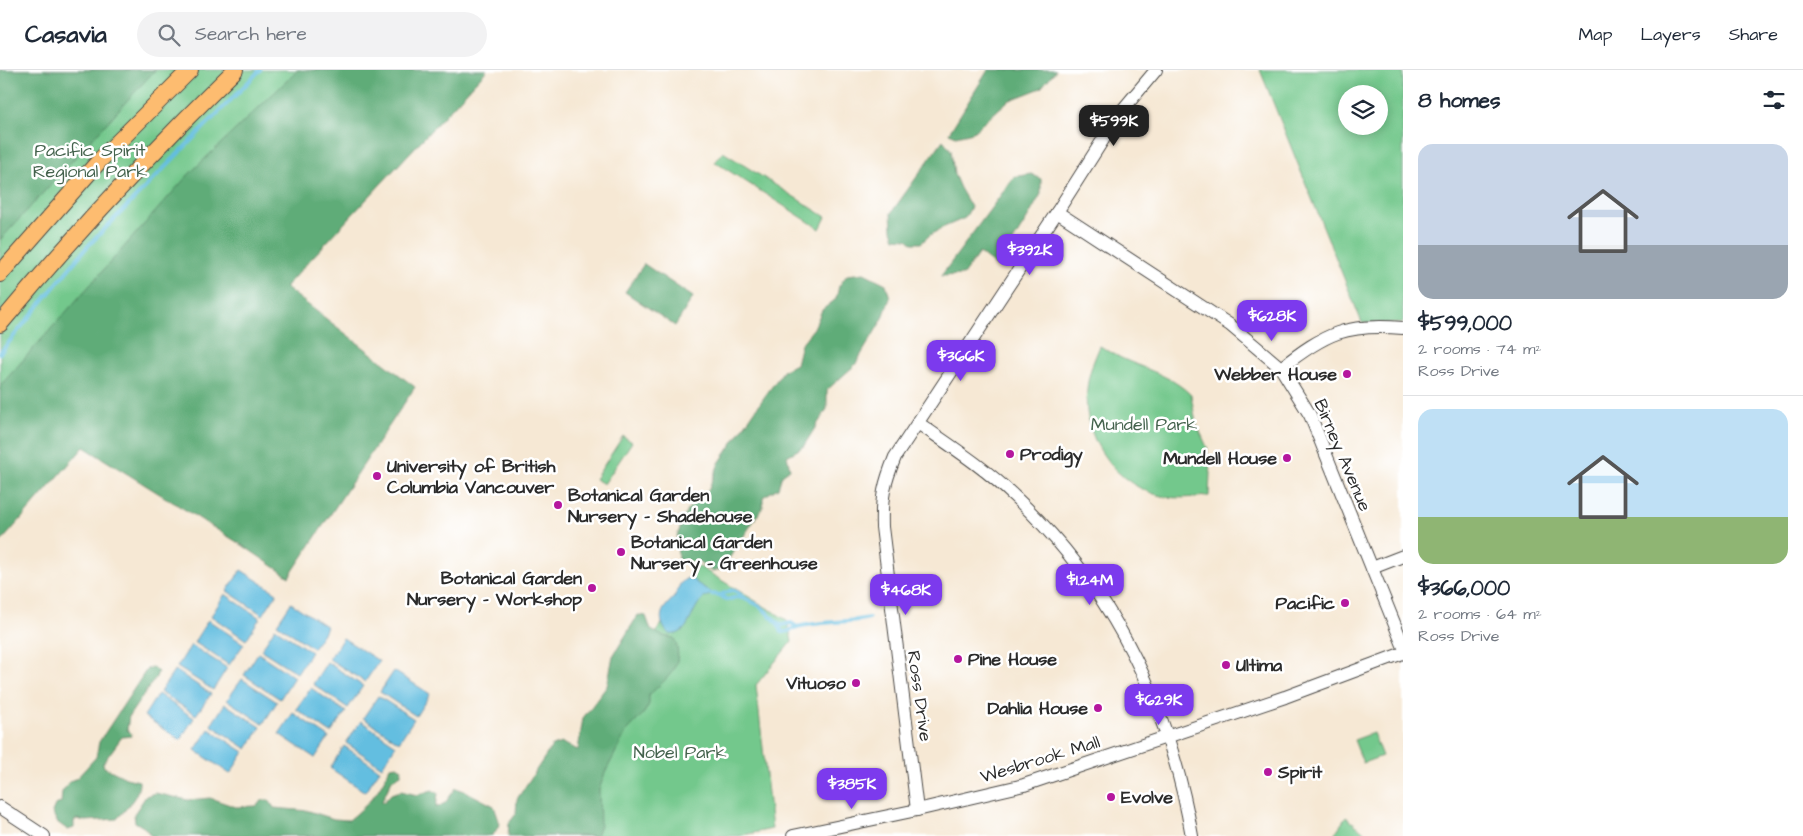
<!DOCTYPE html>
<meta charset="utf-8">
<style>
:root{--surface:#fff;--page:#f2f2f3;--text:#1f2937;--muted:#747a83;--line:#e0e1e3;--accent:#7c3aed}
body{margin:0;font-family:"Architects Daughter",sans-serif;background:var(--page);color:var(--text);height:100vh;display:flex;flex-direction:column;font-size:19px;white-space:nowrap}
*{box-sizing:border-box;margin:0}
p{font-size:16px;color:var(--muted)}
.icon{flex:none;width:28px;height:28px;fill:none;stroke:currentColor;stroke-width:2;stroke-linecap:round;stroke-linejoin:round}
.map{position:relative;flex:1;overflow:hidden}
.drawer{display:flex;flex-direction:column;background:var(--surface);width:400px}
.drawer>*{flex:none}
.tools{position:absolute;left:1338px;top:15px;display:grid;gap:10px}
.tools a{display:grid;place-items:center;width:50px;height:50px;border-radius:50%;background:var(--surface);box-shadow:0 2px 12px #0003;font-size:25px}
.price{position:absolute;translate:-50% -42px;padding:0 11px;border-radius:10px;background:var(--accent);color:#fff;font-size:16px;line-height:32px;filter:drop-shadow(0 1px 2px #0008)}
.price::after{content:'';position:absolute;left:50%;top:30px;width:15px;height:11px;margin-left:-8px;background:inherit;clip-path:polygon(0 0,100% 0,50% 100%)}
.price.current{background:#222;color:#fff}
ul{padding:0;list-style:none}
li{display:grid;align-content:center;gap:10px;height:265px;padding:0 15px}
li+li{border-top:1px solid var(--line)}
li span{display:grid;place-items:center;height:155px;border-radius:15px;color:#555}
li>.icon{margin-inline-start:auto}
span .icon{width:90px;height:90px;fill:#fffc;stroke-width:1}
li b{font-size:21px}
h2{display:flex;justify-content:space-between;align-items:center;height:60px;padding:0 15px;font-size:21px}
header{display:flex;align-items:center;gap:30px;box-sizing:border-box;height:70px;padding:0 25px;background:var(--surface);border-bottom:1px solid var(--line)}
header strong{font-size:24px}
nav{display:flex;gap:28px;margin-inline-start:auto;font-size:18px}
.search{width:350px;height:45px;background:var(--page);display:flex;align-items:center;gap:12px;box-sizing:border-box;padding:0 18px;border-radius:28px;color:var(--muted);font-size:19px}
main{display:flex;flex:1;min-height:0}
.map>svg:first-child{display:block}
.green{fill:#73c88c;stroke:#4f7a5c;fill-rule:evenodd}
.forest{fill:#5eac78;stroke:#446c52}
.water{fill:#63bee0;stroke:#477486}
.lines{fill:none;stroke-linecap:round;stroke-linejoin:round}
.stream{stroke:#63bee0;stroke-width:4}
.minor-casing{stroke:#494744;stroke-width:14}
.major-casing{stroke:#494744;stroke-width:18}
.minor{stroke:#fff;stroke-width:12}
.major{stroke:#fdbc70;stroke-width:16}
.poi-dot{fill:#b5179e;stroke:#fff;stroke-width:2}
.labels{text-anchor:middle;stroke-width:5;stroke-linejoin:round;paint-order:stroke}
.park-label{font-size:18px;fill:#44624d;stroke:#fff}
.poi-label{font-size:18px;font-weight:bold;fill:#2b2b2b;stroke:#fff;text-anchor:start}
.street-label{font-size:18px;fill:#2b2b2b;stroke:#fff}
</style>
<header>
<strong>Casavia</strong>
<div class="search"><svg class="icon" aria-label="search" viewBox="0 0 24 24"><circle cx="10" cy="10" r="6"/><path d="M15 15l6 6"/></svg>Search here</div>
<nav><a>Map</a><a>Layers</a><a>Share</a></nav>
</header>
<main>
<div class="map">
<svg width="1403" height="766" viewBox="0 0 1403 766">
<rect width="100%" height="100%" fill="#fff"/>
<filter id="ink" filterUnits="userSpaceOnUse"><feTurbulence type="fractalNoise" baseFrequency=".02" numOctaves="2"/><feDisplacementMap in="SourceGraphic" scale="10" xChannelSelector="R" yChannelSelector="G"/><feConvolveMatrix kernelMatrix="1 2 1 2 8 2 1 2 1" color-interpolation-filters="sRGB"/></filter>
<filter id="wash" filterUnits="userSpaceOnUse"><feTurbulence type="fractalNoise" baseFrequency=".0096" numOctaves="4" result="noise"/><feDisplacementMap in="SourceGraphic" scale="20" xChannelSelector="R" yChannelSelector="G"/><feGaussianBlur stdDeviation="1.12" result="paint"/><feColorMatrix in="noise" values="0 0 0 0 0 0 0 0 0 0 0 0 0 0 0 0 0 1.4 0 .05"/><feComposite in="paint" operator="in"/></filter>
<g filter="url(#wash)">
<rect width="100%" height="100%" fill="#f6e8d4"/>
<!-- green -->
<g class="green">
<path d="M0,0H301L0,316Z"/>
<path d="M1260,0H1403V253H1362ZM1346,24H1379V56H1346Z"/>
<path d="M723,82L826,147L820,159L715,92Z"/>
<path d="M1100,276C1109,281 1118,287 1128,291C1151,301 1173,307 1191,325L1196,353L1207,377L1210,402L1209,426C1195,427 1180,429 1166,427C1117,418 1081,369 1087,320C1088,304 1094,290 1100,276Z"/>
<path d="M623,366L632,372L604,414L595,409Z"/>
<path d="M698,496L787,550L792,571L756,615L772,759L739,766H529Z"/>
<path d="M1373,663L1382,686L1363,693L1354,670Z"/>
<path d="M1346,747L1368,765L1369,766H1333Z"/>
</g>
<!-- forest -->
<g class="forest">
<path d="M0,0H155L0,170Z"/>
<path d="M298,0H487L285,217L415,317L289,507L245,477L84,377L0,473V316L189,104Z"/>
<path d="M988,0H1056L1041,18L1008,31L973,62L956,66L949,63Z"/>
<path d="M943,70L951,80L954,104L960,118L971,137L965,148L942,158L930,165L921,173H912L907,169L895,168L892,160L891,143Z"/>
<path d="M1031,104L1041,109V124L1027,149L997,197L979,183L963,205L941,206L1014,107Z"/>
<path d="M644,194L693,227L675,256L625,222Z"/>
<path d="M864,203L886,214L890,228L883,248L855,295L827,320V339L803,377L787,386L790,399L782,405L778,418L763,427V437L722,499L713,502L699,492L678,490L677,466L687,440L709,419L719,393L765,326L784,300L796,294L801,274L814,258L822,240L836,229L839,216L847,205Z"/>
<path d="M638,545L646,546L651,560L663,566L674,568C686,596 667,608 649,625V634L644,643L626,662L605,703L599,720L600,755L596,766H508L509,753L516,744L517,729L552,676L562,673L578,680L583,648L607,616L613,586Z"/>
<path d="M153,597L158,602L156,607L129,646L127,660L131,663V666L122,667L103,693L104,697L126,708L139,711C140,725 126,739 117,749L85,751L77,749L74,751V758L68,760L57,752L52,742L55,735L61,733L62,722L70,711L77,708L96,687L99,672L147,599Z"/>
<path d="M397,696L402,699L401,704L392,710L382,731L383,733L391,724L401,721L417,725L432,720L438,723L436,738L445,733L456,718L467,722L494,736L500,754L493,765L485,766H151L145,758L135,752L134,744L146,726L155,723L188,730L210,728L236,737L256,736L263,730H269L274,738L309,741L334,749L349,750C369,734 380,721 390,697Z"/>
</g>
<!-- water -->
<g class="water">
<path d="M241,500L277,523L263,545L227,521Z"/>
<path d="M688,508L692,509L698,514L711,522V525C689,529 694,568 669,564C661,556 658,545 666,536C668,533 672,530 674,527C679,519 678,512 688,508Z"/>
<path d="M225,524L260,548L246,570L211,546Z"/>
<path d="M291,533L327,557L313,578L277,554Z"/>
<path d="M208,550L244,574L229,595L194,572Z"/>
<path d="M275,558L311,582L297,603L261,580Z"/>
<path d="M343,568L379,591L365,612L329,589Z"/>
<path d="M191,575L227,598L213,620L177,597Z"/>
<path d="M258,583L294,607L280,629L244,605Z"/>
<path d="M327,592L363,616L348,638L313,614Z"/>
<path d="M175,600L211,624L196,645L160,622Z"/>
<path d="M394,601L430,624L416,646L380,622Z"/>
<path d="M242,609L277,632L263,654L227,630Z"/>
<path d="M311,618L346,642L331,663L296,639Z"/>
<path d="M158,624L194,648L180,670L144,646Z"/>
<path d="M378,626L414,649L399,672L363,648Z"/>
<path d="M225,634L261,657L247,679L211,655Z"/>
<path d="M293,643L329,667L315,688L279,664Z"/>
<path d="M361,651L396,675L382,697L346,673Z"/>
<path d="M209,659L244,682L230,704L195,680Z"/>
<path d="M344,676L380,700L365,722L330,698Z"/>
</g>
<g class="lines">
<!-- stream -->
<g class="stream">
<path d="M0,283L86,178L260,0"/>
<path d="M711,524L720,525L727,530L736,527L744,528L760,536L777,552L782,562C789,563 791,559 797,557C819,551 847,553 869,548"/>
<path d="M720,525L732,520L737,522L744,528"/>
<path d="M777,553L783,555L791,553L797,557"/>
</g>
</g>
</g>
<g filter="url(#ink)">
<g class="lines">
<!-- minor casing -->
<g class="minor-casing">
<g id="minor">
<path d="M1057,142L1230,255L1281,298L1310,345L1403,575"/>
<path d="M1281,298C1325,263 1347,253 1403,258"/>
<path d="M918,353C951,376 985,398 1014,426C1113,518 1169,634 1192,766"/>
<path d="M1372,498L1403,486"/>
<path d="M0,737L44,766"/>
<path d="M917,740L882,457C881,427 884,414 895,387L1057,142L1120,43L1156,0"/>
<path d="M793,766L917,740L1024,715L1285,627L1403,583"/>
</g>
</g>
<!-- major casing -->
<g class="major-casing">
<g id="major">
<path d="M0,204L101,89L190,0"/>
<path d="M0,254C74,165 152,81 235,0"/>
</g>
</g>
<!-- minor -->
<use href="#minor" class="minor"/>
<!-- major -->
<use href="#major" class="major"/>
</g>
</g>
<!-- markers -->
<g class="poi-dot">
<circle cx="1347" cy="304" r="5"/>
<circle cx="1010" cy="384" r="5"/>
<circle cx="1287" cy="388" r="5"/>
<circle cx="377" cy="406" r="5"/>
<circle cx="558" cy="435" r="5"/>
<circle cx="621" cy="482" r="5"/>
<circle cx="592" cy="518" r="5"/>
<circle cx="1345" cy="533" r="5"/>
<circle cx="958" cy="589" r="5"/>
<circle cx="1226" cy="595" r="5"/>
<circle cx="856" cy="613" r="5"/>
<circle cx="1098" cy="638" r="5"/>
<circle cx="1268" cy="702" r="5"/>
<circle cx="1111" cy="727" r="5"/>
</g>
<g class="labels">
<!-- park labels -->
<g class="park-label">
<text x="90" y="86">Pacific Spirit<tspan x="90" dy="21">Regional Park</tspan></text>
<text x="1144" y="360">Mundell Park</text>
<text x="680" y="688">Nobel Park</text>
</g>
<!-- poi labels -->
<g class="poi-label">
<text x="1337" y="310" text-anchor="end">Webber House</text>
<text x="1020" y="390">Prodigy</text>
<text x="1277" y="394" text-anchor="end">Mundell House</text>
<text x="387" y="402">University of British<tspan x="387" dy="21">Columbia Vancouver</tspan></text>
<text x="568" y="431">Botanical Garden<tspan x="568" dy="21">Nursery - Shadehouse</tspan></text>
<text x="631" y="478">Botanical Garden<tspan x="631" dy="21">Nursery - Greenhouse</tspan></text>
<text x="582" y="514" text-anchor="end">Botanical Garden<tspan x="582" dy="21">Nursery - Workshop</tspan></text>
<text x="1335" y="539" text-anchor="end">Pacific</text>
<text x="968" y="595">Pine House</text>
<text x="1236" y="601">Ultima</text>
<text x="846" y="619" text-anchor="end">Vituoso</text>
<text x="1088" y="644" text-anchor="end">Dahlia House</text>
<text x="1278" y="708">Spirit</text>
<text x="1121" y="733">Evolve</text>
</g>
<!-- street labels -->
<g class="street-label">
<text transform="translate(1343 385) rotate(67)" y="6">Birney Avenue</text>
<text transform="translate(920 626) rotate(82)" y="6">Ross Drive</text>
<text transform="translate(1040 689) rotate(-17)" y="6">Wesbrook Mall</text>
</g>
</g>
</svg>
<div class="tools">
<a><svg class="icon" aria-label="layers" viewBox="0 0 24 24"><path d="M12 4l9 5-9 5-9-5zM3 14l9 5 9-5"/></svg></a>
</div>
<b class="price current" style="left:1114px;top:77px">$599K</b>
<b class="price" style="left:1030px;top:206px">$392K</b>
<b class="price" style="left:1272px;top:272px">$628K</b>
<b class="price" style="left:961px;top:312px">$366K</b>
<b class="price" style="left:1090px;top:536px">$1.24M</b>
<b class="price" style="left:906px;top:546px">$468K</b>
<b class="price" style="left:1159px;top:656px">$629K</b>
<b class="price" style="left:852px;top:740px">$385K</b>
</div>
<section class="drawer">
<h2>8 homes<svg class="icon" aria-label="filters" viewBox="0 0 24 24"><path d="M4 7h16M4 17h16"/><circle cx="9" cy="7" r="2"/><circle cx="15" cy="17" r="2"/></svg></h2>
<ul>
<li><span style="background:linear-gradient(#c9d6e8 65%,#9aa5b1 0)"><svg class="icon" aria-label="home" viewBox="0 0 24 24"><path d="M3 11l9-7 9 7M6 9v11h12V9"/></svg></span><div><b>$599,000</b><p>2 rooms · 74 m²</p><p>Ross Drive</p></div></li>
<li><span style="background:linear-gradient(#bfe0f5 70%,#8fb573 0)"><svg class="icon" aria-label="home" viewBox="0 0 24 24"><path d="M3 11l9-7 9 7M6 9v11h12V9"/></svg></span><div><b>$366,000</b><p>2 rooms · 64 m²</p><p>Ross Drive</p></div></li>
</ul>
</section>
</main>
